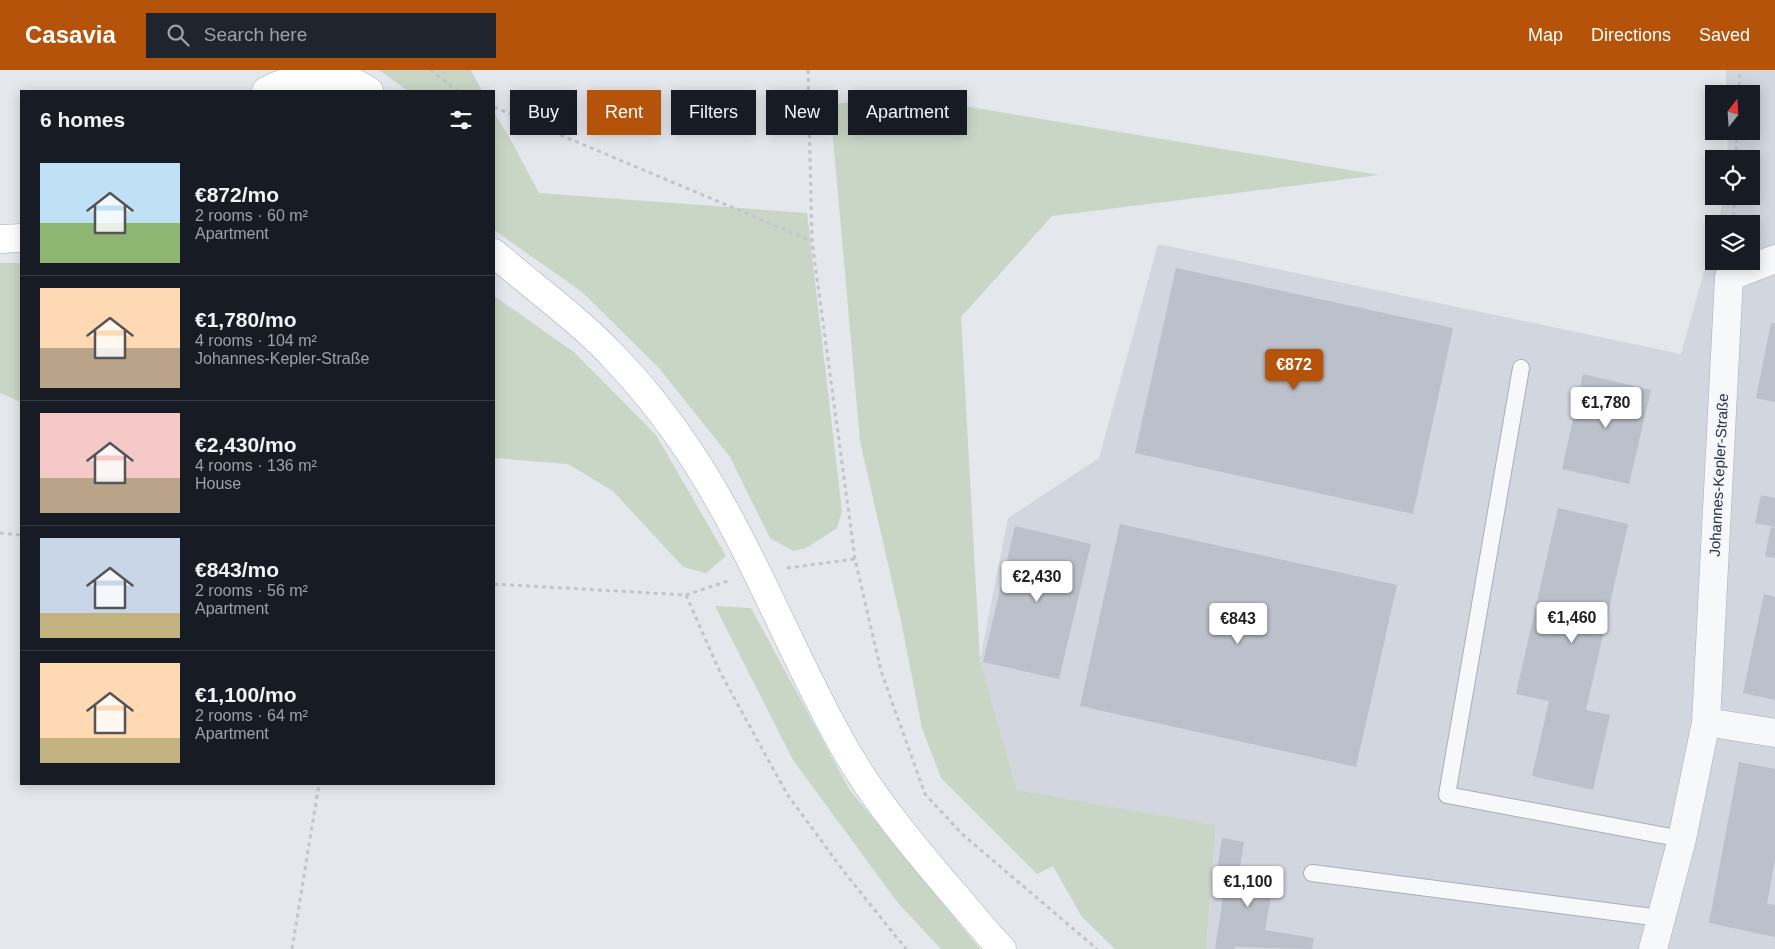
<!DOCTYPE html>
<meta charset="utf-8">
<style>
:root{--surface:#171b24;--page:#20242c;--text:#f1f3f6;--muted:#9ea1a6;--line:#363941;--accent:#b45309}
body{margin:0;font-family:Helvetica,sans-serif;background:var(--page);color:var(--text);height:100vh;display:flex;flex-direction:column;font-size:19px;white-space:nowrap}
*{box-sizing:border-box;margin:0}
p{font-size:16px;color:var(--muted)}
.icon{flex:none;width:28px;height:28px;fill:none;stroke:currentColor;stroke-width:2;stroke-linecap:round;stroke-linejoin:round}
.map{position:relative;flex:1;overflow:hidden}
.side{position:absolute;left:20px;top:20px;width:475px;height:695px;display:flex;flex-direction:column;background:var(--surface);border-radius:0px;box-shadow:0 2px 12px #0003}
.side>*{flex:none}
.guide{position:absolute;left:510px;top:20px;width:475px;height:45px;display:flex;gap:10px}
.needle{width:32px;rotate:17deg}
.controls{position:absolute;left:1705px;top:15px;display:grid;gap:10px}
.controls a{display:grid;place-items:center;width:55px;height:55px;border-radius:0px;background:var(--surface);box-shadow:0 2px 12px #0003;font-size:25px}
.price{position:absolute;translate:-50% -42px;padding:0 11px;border-radius:5px;background:#fff;color:#222;font-size:16px;line-height:32px;filter:drop-shadow(0 1px 2px #0008)}
.price::after{content:'';position:absolute;left:50%;top:30px;width:15px;height:11px;margin-left:-8px;background:inherit;clip-path:polygon(0 0,100% 0,50% 100%)}
.price.on{background:var(--accent);color:#fff}
ul{padding:0;list-style:none}
li{display:flex;align-items:center;gap:15px;height:125px;padding:0 20px}
li+li{border-top:1px solid var(--line)}
li span{display:grid;place-items:center;flex:none;width:140px;height:100px;border-radius:0px;color:#555}
li>.icon{margin-inline-start:auto}
span .icon{width:60px;height:60px;fill:#fffc;stroke-width:1}
li b{font-size:21px}
h2{display:flex;justify-content:space-between;align-items:center;height:60px;padding:0 20px;font-size:21px}
.pill{padding:0 18px;border-radius:0px;background:var(--surface);box-shadow:0 2px 12px #0003;font-size:18px;line-height:45px}
.pill.on{background:var(--accent);color:#fff}
header{display:flex;align-items:center;gap:30px;box-sizing:border-box;height:70px;padding:0 25px;background:var(--accent);color:#fff}
header strong{font-size:24px}
nav{display:flex;gap:28px;margin-inline-start:auto;font-size:18px}
.search{width:350px;height:45px;background:var(--page);display:flex;align-items:center;gap:12px;box-sizing:border-box;padding:0 18px;border-radius:0px;color:var(--muted);font-size:19px}
.map>svg:first-child{display:block}
.built{fill:#d2d6de}
.green{fill:#c9d6c5}
.building{fill:#bbc0ca}
.lines{fill:none;stroke-linecap:round;stroke-linejoin:round}
.lane-casing{stroke:#a9aeb7;stroke-width:18}
.street-casing{stroke:#a9aeb7;stroke-width:29}
.primary-casing{stroke:#a3abb8;stroke-width:29}
.path{stroke:#c2c5cb;stroke-width:3;stroke-dasharray:4 4;stroke-linecap:butt}
.lane{stroke:#f7f8fa;stroke-width:16}
.street{stroke:#f7f8fa;stroke-width:28}
.primary{stroke:#fff;stroke-width:28}
.labels{text-anchor:middle;stroke-width:4;stroke-linejoin:round;paint-order:stroke}
.street-label{font-size:15px;fill:#2b3445;stroke:#f4f6f9}
</style>
<header>
<strong>Casavia</strong>
<div class="search"><svg class="icon" aria-label="search" viewBox="0 0 24 24"><circle cx="10" cy="10" r="6"/><path d="M15 15l6 6"/></svg>Search here</div>
<nav><a>Map</a><a>Directions</a><a>Saved</a></nav>
</header>
<div class="map">
<svg width="1775" height="879" viewBox="0 0 1775 879">
<rect width="100%" height="100%" fill="#e4e7ec"/>
<!-- built -->
<path class="built" d="M1726,0H1775V879H1206L1216,756L1017,720L980,590L1008,448L1099,388L1158,174L1681,284L1714,166V191H1751V154H1717L1725,126H1751V89H1728L1727,61H1751V24H1726Z"/>
<!-- green -->
<g class="green">
<path d="M379,0H471L482,21H408Z"/>
<path d="M898,25L1379,105L1052,146L961,247L980,590L1017,720L1216,755L1206,879H1115L1082,847L1053,796L1037,804L941,708L922,658L901,551L860,371L830,35Z"/>
<path d="M494,42L513,74L539,123L807,143L842,441L837,458L806,478L793,481L770,468L730,387L658,297L582,222L494,160Z"/>
<path d="M0,193H21V332L0,323Z"/>
<path d="M494,226L574,282L656,365L726,486L706,503L683,497L613,421L568,394L494,388Z"/>
<path d="M715,536L751,538L849,719L980,879H941L898,833L793,690Z"/>
</g>
<!-- building -->
<g class="building">
<path d="M1176,198L1453,258L1413,444L1135,383Z"/>
<path d="M1771,253H1775V332L1756,328Z"/>
<path d="M1583,304L1651,320L1629,414L1562,399Z"/>
<path d="M1761,425L1775,428V457L1755,453Z"/>
<path d="M1558,438L1628,454L1586,640L1610,645L1593,720L1532,706L1549,631L1516,624Z"/>
<path d="M1120,454L1397,515L1356,697L1080,636Z"/>
<path d="M1015,456L1091,474L1059,609L983,592Z"/>
<path d="M1771,457L1775,458V488L1765,486Z"/>
<path d="M1764,524L1775,527V630L1743,623Z"/>
<path d="M1739,692L1775,699V789L1767,834L1775,835V867L1709,853Z"/>
<path d="M1222,768L1244,772L1239,804L1274,810L1265,860L1314,868L1312,879L1235,877L1234,879H1215L1227,802L1217,801Z"/>
</g>
<g class="lines">
<!-- lane casing -->
<g class="lane-casing">
<g id="lane">
<path d="M1521,298L1447,725L1682,769"/>
<path d="M1312,803L1660,848"/>
</g>
</g>
<!-- street casing -->
<g class="street-casing">
<g id="street">
<path d="M1706,652L1775,663"/>
<path d="M1653,879L1682,769L1706,652L1729,207L1775,189"/>
</g>
</g>
<!-- primary casing -->
<g class="primary-casing">
<g id="primary">
<path d="M266,21C295,5 341,0 369,21"/>
<path d="M0,169L21,168"/>
<path d="M494,183C533,217 577,248 613,286C641,315 667,348 689,381C747,468 785,569 835,661C866,720 910,773 953,823C970,842 985,862 1002,879"/>
</g>
</g>
<!-- path -->
<g class="path">
<path d="M430,0L458,21"/>
<path d="M808,0L812,171L855,489L881,601L925,724L962,764L1097,879"/>
<path d="M1739,24L1740,0"/>
<path d="M494,37L812,171"/>
<path d="M1736,89L1737,61"/>
<path d="M1733,154L1735,126"/>
<path d="M0,463L21,465"/>
<path d="M787,498L855,489"/>
<path d="M494,514L686,525L728,511"/>
<path d="M686,525L720,602L787,724L845,803L906,879"/>
<path d="M292,879L319,714"/>
</g>
<!-- lane -->
<use href="#lane" class="lane"/>
<!-- street -->
<use href="#street" class="street"/>
<!-- primary -->
<use href="#primary" class="primary"/>
</g>
<g class="labels">
<!-- street labels -->
<g class="street-label">
<text transform="translate(1719 405) rotate(-87)" y="5">Johannes-Kepler-Straße</text>
</g>
</g>
</svg>
<div class="controls">
<a><svg class="needle" viewBox="-14 -14 28 28"><path d="M0-13l5 13h-10z" fill="#e53935"/><path d="M0 13l5-13h-10z" fill="#9ea1a6"/></svg></a>
<a><svg class="icon" aria-label="locate" viewBox="0 0 24 24"><circle cx="12" cy="12" r="6"/><path d="M12 2v4M12 18v4M2 12h4M18 12h4"/></svg></a>
<a><svg class="icon" aria-label="layers" viewBox="0 0 24 24"><path d="M12 4l9 5-9 5-9-5zM3 14l9 5 9-5"/></svg></a>
</div>
<b class="price on" style="left:1294px;top:321px">€872</b>
<b class="price" style="left:1606px;top:359px">€1,780</b>
<b class="price" style="left:1037px;top:533px">€2,430</b>
<b class="price" style="left:1572px;top:574px">€1,460</b>
<b class="price" style="left:1238px;top:575px">€843</b>
<b class="price" style="left:1248px;top:838px">€1,100</b>
<div class="guide">
<a class="pill">Buy</a>
<a class="pill on">Rent</a>
<a class="pill">Filters</a>
<a class="pill">New</a>
<a class="pill">Apartment</a>
</div>
<section class="side">
<h2>6 homes<svg class="icon" aria-label="filters" viewBox="0 0 24 24"><path d="M4 7h16M4 17h16"/><circle cx="9" cy="7" r="2"/><circle cx="15" cy="17" r="2"/></svg></h2>
<ul>
<li><span style="background:linear-gradient(#bfe0f5 60%,#8fb573 0)"><svg class="icon" aria-label="home" viewBox="0 0 24 24"><path d="M3 11l9-7 9 7M6 9v11h12V9"/></svg></span><div><b>€872/mo</b><p>2 rooms · 60 m²</p><p>Apartment</p></div></li>
<li><span style="background:linear-gradient(#ffd9b3 60%,#b9a48a 0)"><svg class="icon" aria-label="home" viewBox="0 0 24 24"><path d="M3 11l9-7 9 7M6 9v11h12V9"/></svg></span><div><b>€1,780/mo</b><p>4 rooms · 104 m²</p><p>Johannes-Kepler-Straße</p></div></li>
<li><span style="background:linear-gradient(#f6c9c9 65%,#b9a48a 0)"><svg class="icon" aria-label="home" viewBox="0 0 24 24"><path d="M3 11l9-7 9 7M6 9v11h12V9"/></svg></span><div><b>€2,430/mo</b><p>4 rooms · 136 m²</p><p>House</p></div></li>
<li><span style="background:linear-gradient(#c9d6e8 75%,#c2b280 0)"><svg class="icon" aria-label="home" viewBox="0 0 24 24"><path d="M3 11l9-7 9 7M6 9v11h12V9"/></svg></span><div><b>€843/mo</b><p>2 rooms · 56 m²</p><p>Apartment</p></div></li>
<li><span style="background:linear-gradient(#ffd9b3 75%,#c2b280 0)"><svg class="icon" aria-label="home" viewBox="0 0 24 24"><path d="M3 11l9-7 9 7M6 9v11h12V9"/></svg></span><div><b>€1,100/mo</b><p>2 rooms · 64 m²</p><p>Apartment</p></div></li>
</ul>
</section>
</div>
